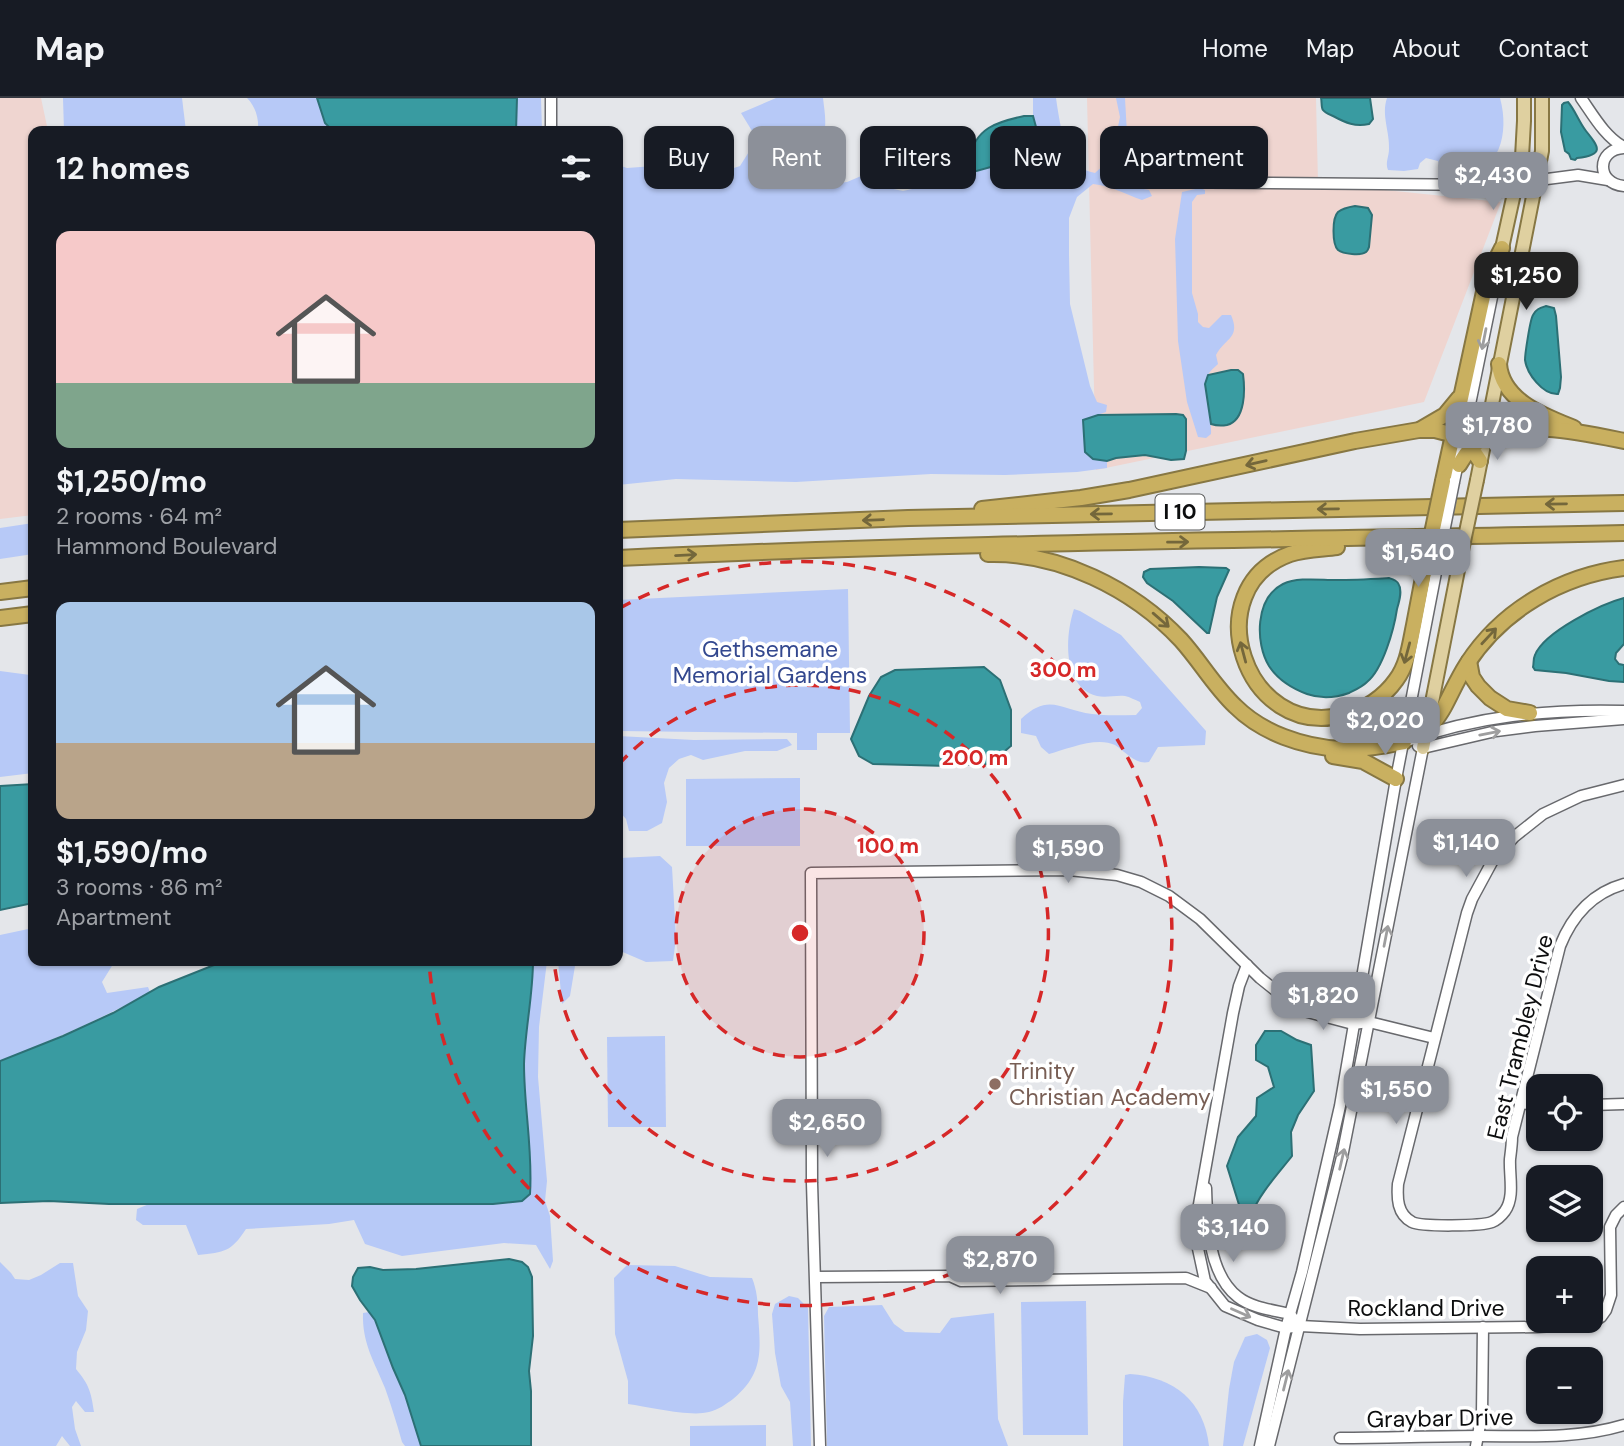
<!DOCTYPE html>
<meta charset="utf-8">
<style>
:root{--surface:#171b24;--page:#20242c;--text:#f1f3f6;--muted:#9ea1a6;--line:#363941;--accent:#8c9099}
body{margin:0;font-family:"DM Sans",sans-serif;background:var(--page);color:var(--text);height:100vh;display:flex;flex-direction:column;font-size:26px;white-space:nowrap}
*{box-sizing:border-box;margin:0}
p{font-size:23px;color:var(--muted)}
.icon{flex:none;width:38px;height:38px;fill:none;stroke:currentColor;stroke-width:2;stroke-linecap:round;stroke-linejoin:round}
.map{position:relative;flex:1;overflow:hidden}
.details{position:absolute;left:28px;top:28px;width:595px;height:840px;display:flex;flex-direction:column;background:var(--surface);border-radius:14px;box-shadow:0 2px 5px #0004}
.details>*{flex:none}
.top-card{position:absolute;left:644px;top:28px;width:665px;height:63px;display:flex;gap:14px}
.tools{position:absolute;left:1526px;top:976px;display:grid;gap:14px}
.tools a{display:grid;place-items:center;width:77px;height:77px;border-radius:14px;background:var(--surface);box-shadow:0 2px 5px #0004;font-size:35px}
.price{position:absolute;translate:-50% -60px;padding:0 16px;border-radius:14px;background:var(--accent);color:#fff;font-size:23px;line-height:46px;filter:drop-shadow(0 2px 4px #0008)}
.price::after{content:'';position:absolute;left:50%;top:42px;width:21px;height:16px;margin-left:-10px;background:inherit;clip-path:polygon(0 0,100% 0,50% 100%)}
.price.selected{background:#222;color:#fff}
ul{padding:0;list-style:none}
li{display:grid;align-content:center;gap:14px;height:371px;padding:0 28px}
li span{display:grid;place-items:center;height:217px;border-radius:14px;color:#555}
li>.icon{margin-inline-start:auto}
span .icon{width:126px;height:126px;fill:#fffc;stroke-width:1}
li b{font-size:30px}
h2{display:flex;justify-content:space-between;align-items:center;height:84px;padding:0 28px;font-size:30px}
.tag{padding:0 24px;border-radius:14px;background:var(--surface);box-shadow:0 2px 5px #0004;font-size:24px;line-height:63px}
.tag.selected{background:var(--accent);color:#fff}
header{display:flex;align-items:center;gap:42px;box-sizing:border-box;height:98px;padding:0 35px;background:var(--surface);border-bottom:2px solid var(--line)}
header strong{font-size:33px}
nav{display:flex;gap:38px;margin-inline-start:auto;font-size:24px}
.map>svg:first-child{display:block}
.industrial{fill:#efd5d0}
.green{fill:#b7c9f7}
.water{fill:#399ba1;stroke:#2c7075;stroke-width:2}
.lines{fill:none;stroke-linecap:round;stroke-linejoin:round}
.minor-casing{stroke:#68696d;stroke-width:13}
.major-casing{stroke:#877743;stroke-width:16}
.highway-casing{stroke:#877743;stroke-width:18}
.minor{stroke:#fff;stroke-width:10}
.major{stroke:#dfd0a0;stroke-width:12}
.highway{stroke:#c9b060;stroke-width:14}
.minor-bridge-casing{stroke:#68696d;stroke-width:13;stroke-linecap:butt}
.major-bridge-casing{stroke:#877743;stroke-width:16;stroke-linecap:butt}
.highway-bridge-casing{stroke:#877743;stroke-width:18;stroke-linecap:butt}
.minor-bridge{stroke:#fff;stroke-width:10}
.major-bridge{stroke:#dfd0a0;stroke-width:12}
.highway-bridge{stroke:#c9b060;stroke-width:14}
.oneway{stroke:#9e9e9f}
.oneway2{stroke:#74673b}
.ring{fill:none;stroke:#d62828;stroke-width:3.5;stroke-dasharray:12 9}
.education-dot{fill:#8d6e63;stroke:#fff;stroke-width:2.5}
.labels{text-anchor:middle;stroke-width:7;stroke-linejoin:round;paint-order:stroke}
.shield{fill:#fff;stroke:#555656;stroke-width:2}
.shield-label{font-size:21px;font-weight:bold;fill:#0c0d0e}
.park-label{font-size:23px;fill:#33488f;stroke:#fff}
.street-label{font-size:23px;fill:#0c0d0e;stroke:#fff}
.education-label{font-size:23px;fill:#785e54;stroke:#fff;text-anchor:start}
.centre{fill:#d62828;stroke:#fff;stroke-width:3.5}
.ring-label{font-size:21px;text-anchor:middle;font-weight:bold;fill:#d62828;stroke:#fff;stroke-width:7;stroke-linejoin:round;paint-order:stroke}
</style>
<header>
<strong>Map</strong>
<nav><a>Home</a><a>Map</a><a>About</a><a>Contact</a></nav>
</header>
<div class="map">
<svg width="1624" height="1348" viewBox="0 0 1624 1348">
<rect width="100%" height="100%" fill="#e4e6ea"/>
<!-- industrial -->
<g class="industrial">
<path d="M0,0H41L48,33H33V417L0,421Z"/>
<path d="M1087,0H1316L1318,85L1501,104L1424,304L1096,372Z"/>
</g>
<!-- green -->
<g class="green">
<path d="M63,0H182L186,33H64Z"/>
<path d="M247,0H317L325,25L333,33H258C259,21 256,9 247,0Z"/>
<path d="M517,0H541L542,33H516Z"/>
<path d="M776,0H823C824,9 826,20 825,29C822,50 818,66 830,86L847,84L866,76L884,89L903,93L935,86L1005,65L1023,53L1036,29L1033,18V0H1056C1058,14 1064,56 1074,65C1080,71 1087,73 1095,75L1108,63L1115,43L1120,19L1116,0H1125L1127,36L1125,84L1133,89L1149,92L1152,98L1142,102C1125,96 1111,88 1093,86L1077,99L1069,120V157L1070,206L1090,288L1097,304L1107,307L1106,314L1083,322L1085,354L1093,361L1107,363V370L1077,374L1005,377L931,376L796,384L676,381L618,387V67L627,70L668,67L722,74L740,68L757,41L741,15Z"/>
<path d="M1387,0H1500C1512,43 1493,91 1441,70L1438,63L1426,60L1420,65L1418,71L1404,73L1388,72C1385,64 1389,59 1389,51C1390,34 1381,17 1387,0Z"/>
<path d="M1200,90L1205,92V96L1197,97L1192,104V195L1198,216V224L1203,229L1209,230L1222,217H1231C1241,240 1225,240 1216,257L1218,266C1215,269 1211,272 1209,275C1202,290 1212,319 1211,336L1206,340L1198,339L1187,304L1178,243L1175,141L1182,94Z"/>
<path d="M33,425V456L0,461V430Z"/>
<path d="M848,491L850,635H817V652H797V635L618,633V502Z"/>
<path d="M1074,511L1080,513L1121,537L1206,633L1205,647L1158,649L1149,664C1135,667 1126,654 1115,647C1097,638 1067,651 1049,656L1041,649L1036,638L1021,635V621C1049,594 1061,612 1092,616C1107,618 1122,617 1136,617L1142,610L1140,604C1135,602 1130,599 1125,598C1116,597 1106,600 1097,598C1062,589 1065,538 1074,511Z"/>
<path d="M0,573L30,577L33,578V675L0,679Z"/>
<path d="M618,638L694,642L787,641L792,647L777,653H745L703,662L691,657L679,661L669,670L664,685L667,704L662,725L647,733H629L626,721L619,713L618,714Z"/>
<path d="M800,680V748H686V681Z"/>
<path d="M618,757L620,760L660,758L672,769L676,840L673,863L646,864L618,852Z"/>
<path d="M33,830V863H115L102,884L107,895L148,889L150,894C102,921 52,942 0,963V837Z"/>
<path d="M533,863H547L539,929L538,979L547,1083L545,1103L550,1118L553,1163L550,1171L536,1147L504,1145L402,1158L365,1146L354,1122L329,1126L246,1131C231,1154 225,1154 198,1157L186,1127H143L136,1122L137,1111L149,1106L530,1096C533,1053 524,1009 524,966C525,931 533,897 533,863Z"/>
<path d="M558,863H582L575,868L570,898L562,906Z"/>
<path d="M665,938L666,1029H608L607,939Z"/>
<path d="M0,1164L11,1175L15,1181L29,1182L41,1177L60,1165H73L78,1198L88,1213L86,1232L77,1254L76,1271C89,1287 91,1293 94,1314H85L76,1303L72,1309L75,1331L81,1348H70L62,1338L56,1348H0Z"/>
<path d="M627,1167L675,1168L710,1179L752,1180C757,1192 758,1205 758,1217C761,1254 763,1276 733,1301C726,1306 718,1312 709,1314C690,1319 649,1309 628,1306V1283L615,1236L614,1180Z"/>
<path d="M789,1198L798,1200L808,1210L811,1348H793L790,1304L781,1288L775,1255L772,1216L775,1206Z"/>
<path d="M1086,1203L1088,1337H1023L1021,1204Z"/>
<path d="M882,1207L894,1226L905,1234L940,1235L951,1220L994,1215L998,1321L1008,1348H827L824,1218L829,1209Z"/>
<path d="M369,1214L375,1222L393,1270L405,1297L421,1348H405L402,1344C397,1326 391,1307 385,1290C374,1263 362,1245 363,1215Z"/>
<path d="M1257,1236L1267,1242L1270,1250L1243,1348H1223L1229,1291L1234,1264L1245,1239Z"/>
<path d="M1130,1276C1174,1279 1204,1303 1209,1348H1123V1304L1125,1277Z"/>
<path d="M766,1327V1348H690V1328Z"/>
</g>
<!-- water -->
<g class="water">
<path d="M317,0H517L516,33H333L325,25Z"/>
<path d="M1321,0H1370L1373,21L1369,26C1355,29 1346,25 1333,18C1331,17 1325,15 1323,12C1321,10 1322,3 1321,0Z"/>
<path d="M1568,4C1575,12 1579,24 1586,33C1599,49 1605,57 1577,60L1575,62L1571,61L1569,56L1565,53L1561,34L1562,7L1564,5Z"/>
<path d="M1024,18H1033L1036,29V41L1005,65L973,74C967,70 967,68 969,60C976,30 996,24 1024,18Z"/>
<path d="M1355,108L1368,110L1372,117L1369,149C1368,151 1368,153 1366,154C1361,158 1343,156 1338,152C1332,146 1332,120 1338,114C1343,110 1349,109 1355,108Z"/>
<path d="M1546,208L1554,210L1556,218L1561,279L1560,290L1558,296C1543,297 1527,276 1525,262C1525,256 1530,222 1533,217C1536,211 1540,210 1546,208Z"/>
<path d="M1231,272H1238L1243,276C1245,291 1246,322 1227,327C1221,328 1217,328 1211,326L1205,286L1208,277Z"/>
<path d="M1176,316L1183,317L1186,321V353L1184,361L1171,362L1145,357L1116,360L1107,363L1093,361L1085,354L1083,322L1098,317Z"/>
<path d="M1199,469L1226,470L1229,472L1217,499L1209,535H1207L1173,503L1147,485L1143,479L1144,474L1150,471Z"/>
<path d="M1389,480C1392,481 1396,482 1398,485C1403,492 1399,504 1397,511C1394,531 1383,571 1367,584C1362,589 1355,592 1349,595C1335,600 1321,601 1307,596C1291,590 1278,582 1269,568C1255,545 1255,500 1283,486C1298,479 1319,482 1336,482C1354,482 1371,481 1389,480Z"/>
<path d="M1624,500V546L1616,555L1615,561L1619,566L1624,567V584L1609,583L1566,575L1535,572L1533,569C1534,565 1533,561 1535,557C1544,534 1601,506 1624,500Z"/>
<path d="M984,569L1000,582L1011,612V648C1004,653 996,663 987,666C972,671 962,661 948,668L873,666L859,658L851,641L869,598L881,579L895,572Z"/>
<path d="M33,686V805L0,812V688Z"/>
<path d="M224,863H533C533,897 525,932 524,966C524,1010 533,1053 530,1096L522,1103L493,1106H109L49,1103L0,1105V963L63,938L113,915L159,889Z"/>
<path d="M1265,933H1281L1297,942L1311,947L1314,993L1298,1017L1291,1034L1292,1058C1282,1071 1255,1101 1253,1115C1251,1125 1253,1134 1255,1144L1245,1126L1227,1068L1238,1039L1256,1018L1257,1000L1274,989L1268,969L1256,962V947Z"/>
<path d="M509,1161L522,1164L528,1169L532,1179L533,1238L529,1273L531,1293V1348H421L405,1297L393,1270L375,1222L360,1202L352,1188L353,1179L358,1170L370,1169L383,1172L416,1171Z"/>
</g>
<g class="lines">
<!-- minor casing -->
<g class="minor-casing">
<g id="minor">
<path d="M551,0V33"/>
<path d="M1581,0C1593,17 1605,39 1624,49"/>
<path d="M1624,50C1596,51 1596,86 1624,88"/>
<path d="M1149,84L1489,87L1516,85L1578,77L1608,82"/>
<path d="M1454,384L1499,165"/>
<path d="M1404,644C1475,618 1548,611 1624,613"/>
<path d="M1418,648L1423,650L1496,633L1535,628L1624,621"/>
<path d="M1624,687L1581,698L1543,716L1514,739L1492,764L1472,801L1467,815L1398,1086C1397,1100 1397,1116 1412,1124C1422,1129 1482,1128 1492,1124C1497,1122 1502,1117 1505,1113C1515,1099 1509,1077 1510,1061C1511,1053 1512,1046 1512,1039L1560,848C1572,818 1592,795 1624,786"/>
<path d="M1247,867L1239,888L1233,915L1198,1112L1197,1146L1205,1183L1225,1208L1258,1222L1286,1230L1300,1228L1360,1231L1537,1229L1591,1226L1601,1219L1606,1212L1611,1197L1610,1129L1616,1117L1624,1109"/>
<path d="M1291,901L1309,900L1356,912L1361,917"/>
<path d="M1520,1005L1538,1007"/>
<path d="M1591,1007L1624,1006"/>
<path d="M1206,1090C1207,1124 1208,1176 1238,1199C1252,1210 1273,1212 1290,1216L1293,1220"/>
<path d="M816,1179L950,1178L961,1183L1186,1180L1211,1190"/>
<path d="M1340,1340C1387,1340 1433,1338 1480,1338C1528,1338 1578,1341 1624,1327"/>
<path d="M820,1348L812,1085L811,775L1069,772L1117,777L1141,784L1169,798L1200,821L1260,880L1275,892L1291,901L1304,913L1353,926L1369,924L1434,940"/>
<path d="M1260,1348L1286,1230L1302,1174L1340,1008L1396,681L1438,464"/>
<path d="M1269,1348L1342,1059L1423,650"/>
<path d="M1476,1348L1482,1316L1483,1229"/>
</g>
</g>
<!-- major casing -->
<g class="major-casing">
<g id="major">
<path d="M1502,150L1522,59L1524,23V0"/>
<path d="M1477,382L1542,53V0"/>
<path d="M1423,650L1459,467"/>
</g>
</g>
<!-- highway casing -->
<g class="highway-casing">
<g id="highway">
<path d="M1499,266C1502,303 1544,318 1574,330"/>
<path d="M1421,331L1445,317L1459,300"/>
<path d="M1459,367C1465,357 1470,349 1480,343C1516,319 1585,335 1624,343"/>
<path d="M1443,383L1487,180L1502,150"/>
<path d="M982,411L1081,400L1129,392L1355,343L1419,332H1435L1458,338L1468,345L1480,363"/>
<path d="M618,432L908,420L1624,405"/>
<path d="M1337,449C1322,451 1305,451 1290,456C1195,490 1244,643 1344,617C1365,612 1384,599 1396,582C1408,566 1410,546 1414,527C1418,506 1422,485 1426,464"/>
<path d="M988,456C1059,454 1133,491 1181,542C1200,563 1214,588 1235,608C1262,635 1303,649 1341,651C1362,652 1383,648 1404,644"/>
<path d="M618,460C953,444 1289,442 1624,435"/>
<path d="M0,494L33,490"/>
<path d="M0,520L33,516"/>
<path d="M1469,563L1472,579L1478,588L1490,600L1507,611L1530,615"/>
<path d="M1426,636C1432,627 1439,618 1444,609C1452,594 1458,580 1467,566C1502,512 1561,478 1624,470"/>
<path d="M1333,658L1363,663L1396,681"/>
</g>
</g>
<!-- minor -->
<use href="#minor" class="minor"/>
<!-- major -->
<use href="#major" class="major"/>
<!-- highway -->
<use href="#highway" class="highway"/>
<!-- minor-bridge casing -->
<g class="minor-bridge-casing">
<path id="minor-bridge" d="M1438,464L1454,384"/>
</g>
<!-- major-bridge casing -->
<g class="major-bridge-casing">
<path id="major-bridge" d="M1459,467L1477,382"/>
</g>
<!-- highway-bridge casing -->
<g class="highway-bridge-casing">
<path id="highway-bridge" d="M1426,464L1443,383"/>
</g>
<!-- minor-bridge -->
<use href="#minor-bridge" class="minor-bridge"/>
<!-- major-bridge -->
<use href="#major-bridge" class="major-bridge"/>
<!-- highway-bridge -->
<use href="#highway-bridge" class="highway-bridge"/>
</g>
<!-- one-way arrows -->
<defs><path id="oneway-shaft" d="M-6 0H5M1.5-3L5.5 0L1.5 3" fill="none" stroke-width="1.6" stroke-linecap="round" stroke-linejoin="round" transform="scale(1.75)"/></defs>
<g class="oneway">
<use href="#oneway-shaft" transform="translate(1484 241) rotate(101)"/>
<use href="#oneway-shaft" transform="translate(1490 635) rotate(-11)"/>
<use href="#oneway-shaft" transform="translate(1386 838) rotate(-79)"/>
<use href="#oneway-shaft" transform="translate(1342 1061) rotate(-77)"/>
<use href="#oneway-shaft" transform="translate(1241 1215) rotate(24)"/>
<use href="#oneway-shaft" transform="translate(1286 1282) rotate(-76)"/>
</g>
<g class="oneway2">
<use href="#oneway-shaft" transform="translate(1256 365) rotate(167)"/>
<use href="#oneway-shaft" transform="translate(1556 406) rotate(179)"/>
<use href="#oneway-shaft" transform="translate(1328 411) rotate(179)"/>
<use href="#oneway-shaft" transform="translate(1101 416) rotate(179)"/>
<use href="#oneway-shaft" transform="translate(873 422) rotate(178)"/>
<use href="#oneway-shaft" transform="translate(1178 444) rotate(-1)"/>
<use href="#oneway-shaft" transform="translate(686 457) rotate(-3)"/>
<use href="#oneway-shaft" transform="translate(1161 522) rotate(41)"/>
<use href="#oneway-shaft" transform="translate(1489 538) rotate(-47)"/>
<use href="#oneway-shaft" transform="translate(1243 554) rotate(-105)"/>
<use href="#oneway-shaft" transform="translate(1407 555) rotate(105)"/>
</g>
<!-- distance rings -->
<circle cx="800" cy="835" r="124" fill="#d62828" fill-opacity=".12"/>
<g class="ring">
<circle cx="800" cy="835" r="124"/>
<path d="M619 666A248 248 0 1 1 554 863"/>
<path d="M620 510A372 372 0 1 1 429 864"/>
</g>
<!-- markers -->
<circle class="education-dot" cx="995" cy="986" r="7"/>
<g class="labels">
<!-- shield labels -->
<rect class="shield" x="1155.5" y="396.5" width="49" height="35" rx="5"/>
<g class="shield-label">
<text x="1180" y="421">I 10</text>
</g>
<!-- park labels -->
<g class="park-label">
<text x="770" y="559">Gethsemane<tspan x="770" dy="26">Memorial Gardens</tspan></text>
</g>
<!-- street labels -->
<g class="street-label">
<text transform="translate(1520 939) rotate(-76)" y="8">East Trambley Drive</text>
<text x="1426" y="1218">Rockland Drive</text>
<text transform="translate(1440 1320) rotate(-1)" y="8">Graybar Drive</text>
</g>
<!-- education labels -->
<g class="education-label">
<text x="1009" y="981">Trinity<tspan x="1009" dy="26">Christian Academy</tspan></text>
</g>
</g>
<circle cx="800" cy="835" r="10" class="centre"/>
<g class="ring-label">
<text x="1063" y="579">300 m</text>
<text x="975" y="667">200 m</text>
<text x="888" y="755">100 m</text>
</g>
</svg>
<div class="tools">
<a><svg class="icon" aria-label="locate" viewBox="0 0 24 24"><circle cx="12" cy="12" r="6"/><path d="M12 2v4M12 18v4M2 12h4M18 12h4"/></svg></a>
<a><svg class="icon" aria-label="layers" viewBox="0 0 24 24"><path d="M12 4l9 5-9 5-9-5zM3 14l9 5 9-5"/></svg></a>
<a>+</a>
<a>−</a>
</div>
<b class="price" style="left:1493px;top:114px">$2,430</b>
<b class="price selected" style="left:1526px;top:214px">$1,250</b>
<b class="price" style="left:1497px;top:364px">$1,780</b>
<b class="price" style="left:1418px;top:491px">$1,540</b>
<b class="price" style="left:1385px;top:659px">$2,020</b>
<b class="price" style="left:1466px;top:781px">$1,140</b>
<b class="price" style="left:1068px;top:787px">$1,590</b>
<b class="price" style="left:1323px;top:934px">$1,820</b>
<b class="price" style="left:1396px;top:1028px">$1,550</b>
<b class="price" style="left:827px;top:1061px">$2,650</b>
<b class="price" style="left:1233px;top:1166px">$3,140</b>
<b class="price" style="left:1000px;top:1198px">$2,870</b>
<div class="top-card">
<a class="tag">Buy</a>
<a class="tag selected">Rent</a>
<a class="tag">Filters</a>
<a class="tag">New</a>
<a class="tag">Apartment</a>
</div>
<section class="details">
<h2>12 homes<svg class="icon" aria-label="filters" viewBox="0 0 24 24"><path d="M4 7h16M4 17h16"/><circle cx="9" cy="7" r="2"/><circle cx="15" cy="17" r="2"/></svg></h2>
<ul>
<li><span style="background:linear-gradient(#f6c9c9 70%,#7fa58c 0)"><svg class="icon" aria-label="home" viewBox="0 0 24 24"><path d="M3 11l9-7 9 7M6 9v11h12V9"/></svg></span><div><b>$1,250/mo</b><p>2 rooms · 64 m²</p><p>Hammond Boulevard</p></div></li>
<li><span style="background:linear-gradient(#a9c7e8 65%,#b9a48a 0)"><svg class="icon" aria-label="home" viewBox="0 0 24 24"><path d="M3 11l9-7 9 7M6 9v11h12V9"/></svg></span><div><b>$1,590/mo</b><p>3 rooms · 86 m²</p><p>Apartment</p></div></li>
</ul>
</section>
</div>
